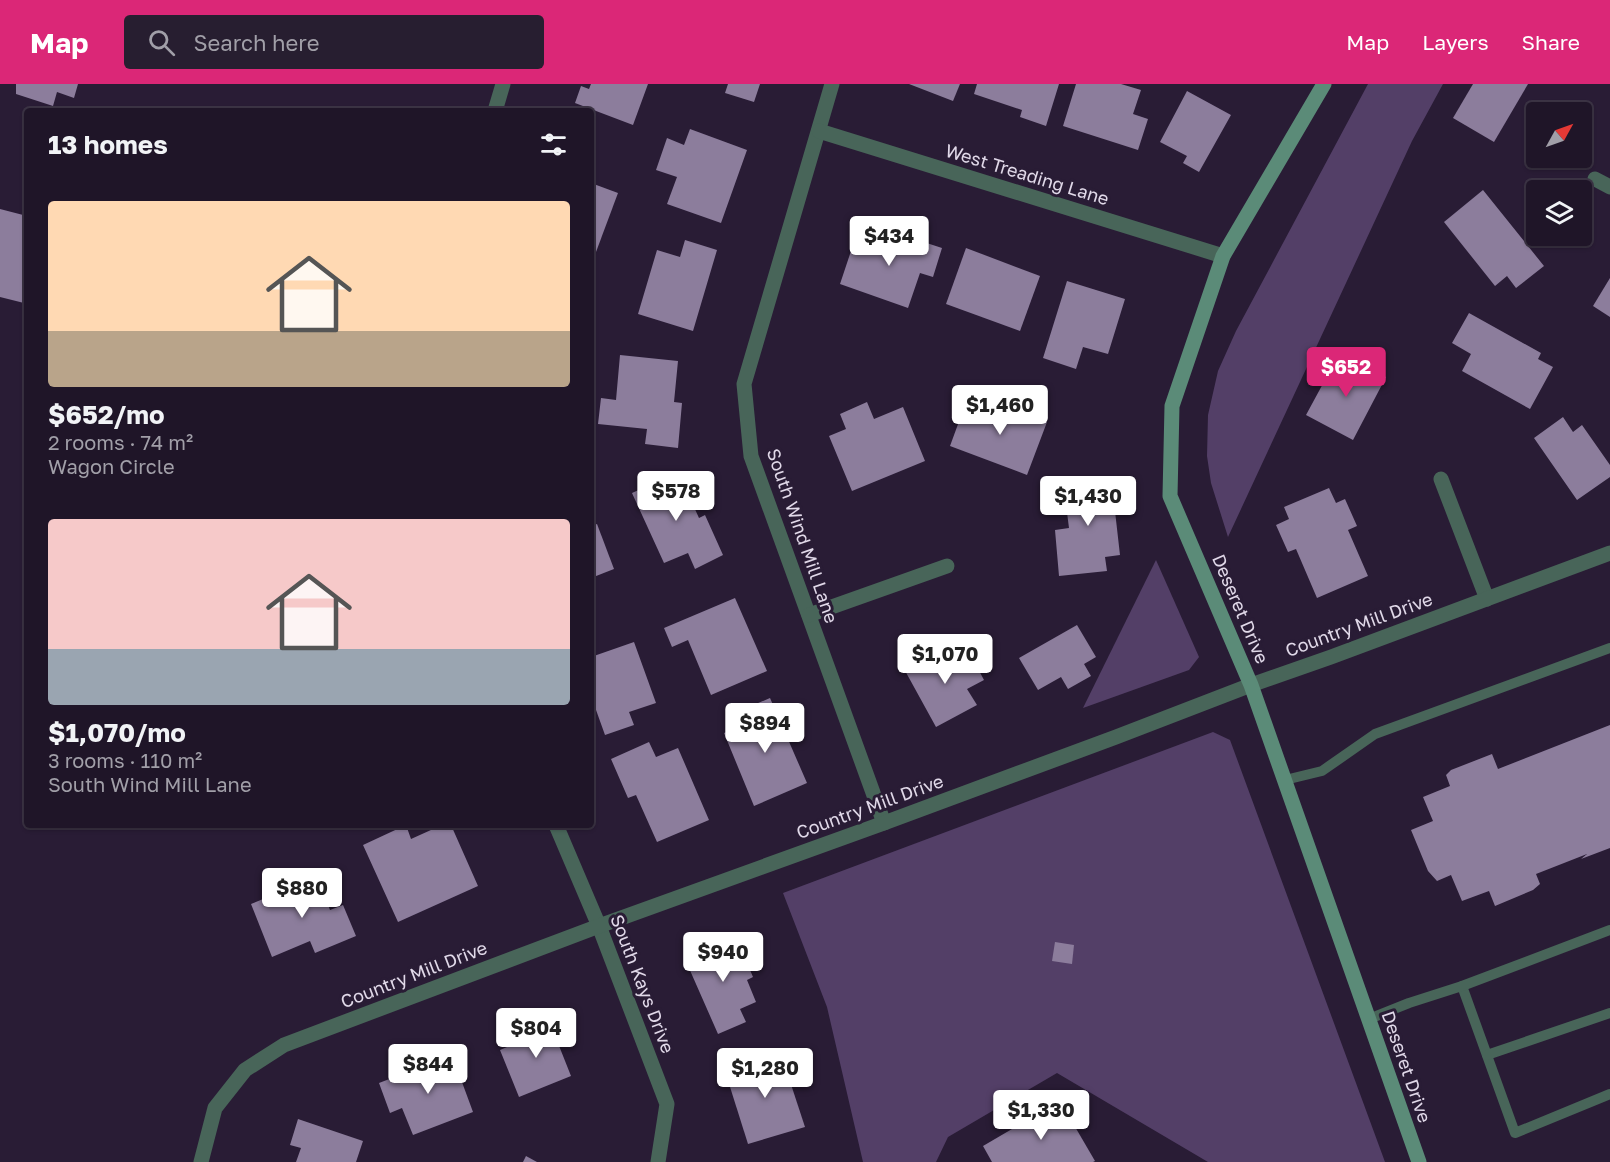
<!DOCTYPE html>
<meta charset="utf-8">
<style>
:root{--surface:#1f1528;--page:#271e30;--text:#f1f3f6;--muted:#a19fa8;--line:#3c3445;--accent:#db2777}
body{margin:0;font-family:"Golos Text",sans-serif;background:var(--page);color:var(--text);height:100vh;display:flex;flex-direction:column;font-size:22px;white-space:nowrap}
*{box-sizing:border-box;margin:0}
p{font-size:20px;color:var(--muted)}
.icon{flex:none;width:33px;height:33px;fill:none;stroke:currentColor;stroke-width:2;stroke-linecap:round;stroke-linejoin:round}
.map{position:relative;flex:1;overflow:hidden}
.panel{position:absolute;left:24px;top:24px;width:570px;height:720px;display:flex;flex-direction:column;background:var(--surface);border-radius:6px;box-shadow:0 2px 4px #0004,0 0 0 2px var(--line)}
.panel>*{flex:none}
.needle{width:39px;rotate:50deg}
.buttons{position:absolute;left:1526px;top:18px;display:grid;gap:12px}
.buttons a{display:grid;place-items:center;width:66px;height:66px;border-radius:6px;background:var(--surface);box-shadow:0 2px 4px #0004,0 0 0 2px var(--line);font-size:30px}
.price{position:absolute;translate:-50% -51px;padding:0 14px;border-radius:6px;background:#fff;color:#222;font-size:20px;line-height:39px;filter:drop-shadow(0 2px 3px #0008)}
.price::after{content:'';position:absolute;left:50%;top:36px;width:18px;height:14px;margin-left:-9px;background:inherit;clip-path:polygon(0 0,100% 0,50% 100%)}
.price.active{background:var(--accent);color:#fff}
ul{padding:0;list-style:none}
li{display:grid;align-content:center;gap:12px;height:318px;padding:0 24px}
li span{display:grid;place-items:center;height:186px;border-radius:6px;color:#555}
li>.icon{margin-inline-start:auto}
span .icon{width:108px;height:108px;fill:#fffc;stroke-width:1}
li b{font-size:26px}
h2{display:flex;justify-content:space-between;align-items:center;height:72px;padding:0 24px;font-size:26px}
header{display:flex;align-items:center;gap:36px;box-sizing:border-box;height:84px;padding:0 30px;background:var(--accent);color:#fff}
header strong{font-size:28px}
nav{display:flex;gap:33px;margin-inline-start:auto;font-size:21px}
.search{width:420px;height:54px;background:var(--page);display:flex;align-items:center;gap:15px;box-sizing:border-box;padding:0 21px;border-radius:6px;color:var(--muted);font-size:22px}
.map>svg:first-child{display:block}
.green{fill:#533f67}
.building{fill:#8c7d9c}
.lines{fill:none;stroke-linecap:round;stroke-linejoin:round}
.lane{stroke:#486559;stroke-width:10}
.street{stroke:#486559;stroke-width:15}
.secondary{stroke:#5b8b78;stroke-width:15}
.labels{text-anchor:middle;stroke-width:6;stroke-linejoin:round;paint-order:stroke}
.street-label{font-size:18px;fill:#e1d9e9;stroke:#291c35}
</style>
<header>
<strong>Map</strong>
<div class="search"><svg class="icon" aria-label="search" viewBox="0 0 24 24"><circle cx="10" cy="10" r="6"/><path d="M15 15l6 6"/></svg>Search here</div>
<nav><a>Map</a><a>Layers</a><a>Share</a></nav>
</header>
<div class="map">
<svg width="1610" height="1078" viewBox="0 0 1610 1078">
<rect width="100%" height="100%" fill="#291c35"/>
<!-- green -->
<g class="green">
<path d="M1368,0H1443L1412,57L1228,453L1211,399L1207,372L1208,331L1218,287L1236,247Z"/>
<path d="M1156,476L1199,573L1189,586L1083,624Z"/>
<path d="M1213,648L1230,656L1385,1078H1208L1057,989L948,1053L936,1078H863L827,923L783,809Z"/>
</g>
<!-- building -->
<g class="building">
<path d="M16,0H78L74,14L57,8L53,22L16,10Z"/>
<path d="M591,0H648L633,41L575,19L581,2L589,5Z"/>
<path d="M728,0H760L754,18L725,9Z"/>
<path d="M909,0H960L953,17Z"/>
<path d="M977,0H1059L1046,42L1020,33L1022,26L974,10Z"/>
<path d="M1076,0H1121L1141,6L1133,30L1148,35L1138,66L1063,42Z"/>
<path d="M1473,0H1528L1494,58L1453,34Z"/>
<path d="M1187,7L1231,31L1199,88L1183,79L1187,72L1160,58Z"/>
<path d="M690,45L747,66L721,139L667,120L677,93L656,86L667,54L684,61Z"/>
<path d="M591,99L618,109L596,168L591,166Z"/>
<path d="M1483,106L1544,182L1516,204L1507,192L1495,202L1444,138Z"/>
<path d="M0,125L27,132V209L24,219L0,213Z"/>
<path d="M858,146L896,159L899,150L942,164L933,193L920,189L908,224L840,200Z"/>
<path d="M685,156L717,166L693,247L638,230L657,166L680,173Z"/>
<path d="M966,164L1040,192L1020,247L946,220Z"/>
<path d="M1610,194V233L1593,222Z"/>
<path d="M1067,197L1125,215L1108,270L1083,263L1076,285L1043,274Z"/>
<path d="M1469,229L1541,269L1538,275L1553,283L1530,325L1462,287L1471,270L1452,259Z"/>
<path d="M620,271L678,277L674,318L682,319L678,364L645,360L647,345L598,340L601,314L616,316Z"/>
<path d="M1353,275L1386,293L1353,356L1306,331L1332,283L1345,289Z"/>
<path d="M983,313L1047,338L1027,391L950,362L961,332L973,337Z"/>
<path d="M867,318L874,335L903,323L925,377L852,407L829,352L846,345L840,330Z"/>
<path d="M1563,333L1573,348L1582,341L1610,381V393L1577,416L1534,354Z"/>
<path d="M678,388L699,434L705,431L723,471L695,485L688,469L664,479L632,409Z"/>
<path d="M1111,392L1120,471L1105,473L1107,487L1059,492L1055,446L1069,444L1063,397Z"/>
<path d="M1329,404L1336,419L1345,415L1357,442L1348,446L1368,492L1317,514L1296,465L1288,468L1276,441L1289,435L1284,423Z"/>
<path d="M597,440L614,485L591,494V442Z"/>
<path d="M735,514L767,587L711,611L688,556L672,563L664,544Z"/>
<path d="M1077,541L1096,573L1084,580L1091,592L1068,605L1061,593L1038,606L1019,574Z"/>
<path d="M634,558L656,619L629,628L634,641L605,651L591,612V573Z"/>
<path d="M968,566L984,596L967,605L977,621L936,643L903,583L928,569L936,584Z"/>
<path d="M770,614L807,699L754,722L724,649L750,638L744,625Z"/>
<path d="M1610,641V764L1581,775L1587,770L1536,790L1540,800L1533,806L1495,822L1489,807L1462,817L1451,791L1437,797L1428,787L1411,746L1433,737L1423,713L1450,702L1446,691L1451,686L1492,670L1498,685Z"/>
<path d="M649,658L656,673L678,664L709,736L657,758L636,711L628,714L611,675Z"/>
<path d="M406,741L411,755L442,741H451L478,802L398,838L363,761Z"/>
<path d="M317,793L330,826L343,821L356,852L315,869L310,857L272,873L251,820Z"/>
<path d="M736,853L753,893L747,896L756,918L740,925L746,938L718,950L685,875Z"/>
<path d="M1055,858L1074,861L1072,880L1052,877Z"/>
<path d="M548,934L571,992L519,1013L500,966L526,955L522,945Z"/>
<path d="M781,970L805,1043L748,1060L725,987Z"/>
<path d="M452,971L473,1028L413,1051L402,1024L390,1029L379,999Z"/>
<path d="M1060,1017L1095,1077L1093,1078H992L983,1062Z"/>
<path d="M298,1035L363,1057L356,1078H296L301,1064L290,1061Z"/>
<path d="M526,1072L537,1078H523Z"/>
</g>
<g class="lines">
<!-- lane -->
<g class="lane">
<path d="M1285,696L1322,687L1375,650L1610,564"/>
<path d="M1462,902L1515,1049L1610,1010"/>
<path d="M1369,935L1409,919L1462,902L1610,846"/>
<path d="M1487,971L1610,929"/>
</g>
<!-- street -->
<g class="street">
<path d="M832,0L744,300L751,372L884,739"/>
<path d="M495,27L503,0"/>
<path d="M819,47L1223,172"/>
<path d="M1595,95L1610,103"/>
<path d="M1441,395L1487,515"/>
<path d="M809,531L947,482"/>
<path d="M556,741L599,842L667,1020L658,1078"/>
<path d="M201,1078L215,1024L245,986L284,961L599,842L884,739L1116,653L1251,601L1331,573L1610,469"/>
</g>
<!-- secondary -->
<path class="secondary" d="M1324,0L1223,172L1172,322L1170,412L1251,601L1419,1078"/>
</g>
<g class="labels">
<!-- street labels -->
<g class="street-label">
<text transform="translate(1027 91) rotate(17)" y="6">West Treading Lane</text>
<text transform="translate(802 452) rotate(71)" y="6">South Wind Mill Lane</text>
<text transform="translate(1240 525) rotate(67)" y="6">Deseret Drive</text>
<text transform="translate(1359 541) rotate(-20)" y="6">Country Mill Drive</text>
<text transform="translate(870 723) rotate(-20)" y="6">Country Mill Drive</text>
<text transform="translate(414 891) rotate(-21)" y="6">Country Mill Drive</text>
<text transform="translate(642 900) rotate(69)" y="6">South Kays Drive</text>
<text transform="translate(1406 983) rotate(71)" y="6">Deseret Drive</text>
</g>
</g>
</svg>
<div class="buttons">
<a><svg class="needle" viewBox="-14 -14 28 28"><path d="M0-13l5 13h-10z" fill="#e53935"/><path d="M0 13l5-13h-10z" fill="#a19fa8"/></svg></a>
<a><svg class="icon" aria-label="layers" viewBox="0 0 24 24"><path d="M12 4l9 5-9 5-9-5zM3 14l9 5 9-5"/></svg></a>
</div>
<b class="price" style="left:889px;top:183px">$434</b>
<b class="price active" style="left:1346px;top:314px">$652</b>
<b class="price" style="left:1000px;top:352px">$1,460</b>
<b class="price" style="left:676px;top:438px">$578</b>
<b class="price" style="left:1088px;top:443px">$1,430</b>
<b class="price" style="left:945px;top:601px">$1,070</b>
<b class="price" style="left:765px;top:670px">$894</b>
<b class="price" style="left:302px;top:835px">$880</b>
<b class="price" style="left:723px;top:899px">$940</b>
<b class="price" style="left:536px;top:975px">$804</b>
<b class="price" style="left:428px;top:1011px">$844</b>
<b class="price" style="left:765px;top:1015px">$1,280</b>
<b class="price" style="left:1041px;top:1057px">$1,330</b>
<section class="panel">
<h2>13 homes<svg class="icon" aria-label="filters" viewBox="0 0 24 24"><path d="M4 7h16M4 17h16"/><circle cx="9" cy="7" r="2"/><circle cx="15" cy="17" r="2"/></svg></h2>
<ul>
<li><span style="background:linear-gradient(#ffd9b3 70%,#b9a48a 0)"><svg class="icon" aria-label="home" viewBox="0 0 24 24"><path d="M3 11l9-7 9 7M6 9v11h12V9"/></svg></span><div><b>$652/mo</b><p>2 rooms · 74 m²</p><p>Wagon Circle</p></div></li>
<li><span style="background:linear-gradient(#f6c9c9 70%,#9aa5b1 0)"><svg class="icon" aria-label="home" viewBox="0 0 24 24"><path d="M3 11l9-7 9 7M6 9v11h12V9"/></svg></span><div><b>$1,070/mo</b><p>3 rooms · 110 m²</p><p>South Wind Mill Lane</p></div></li>
</ul>
</section>
</div>
